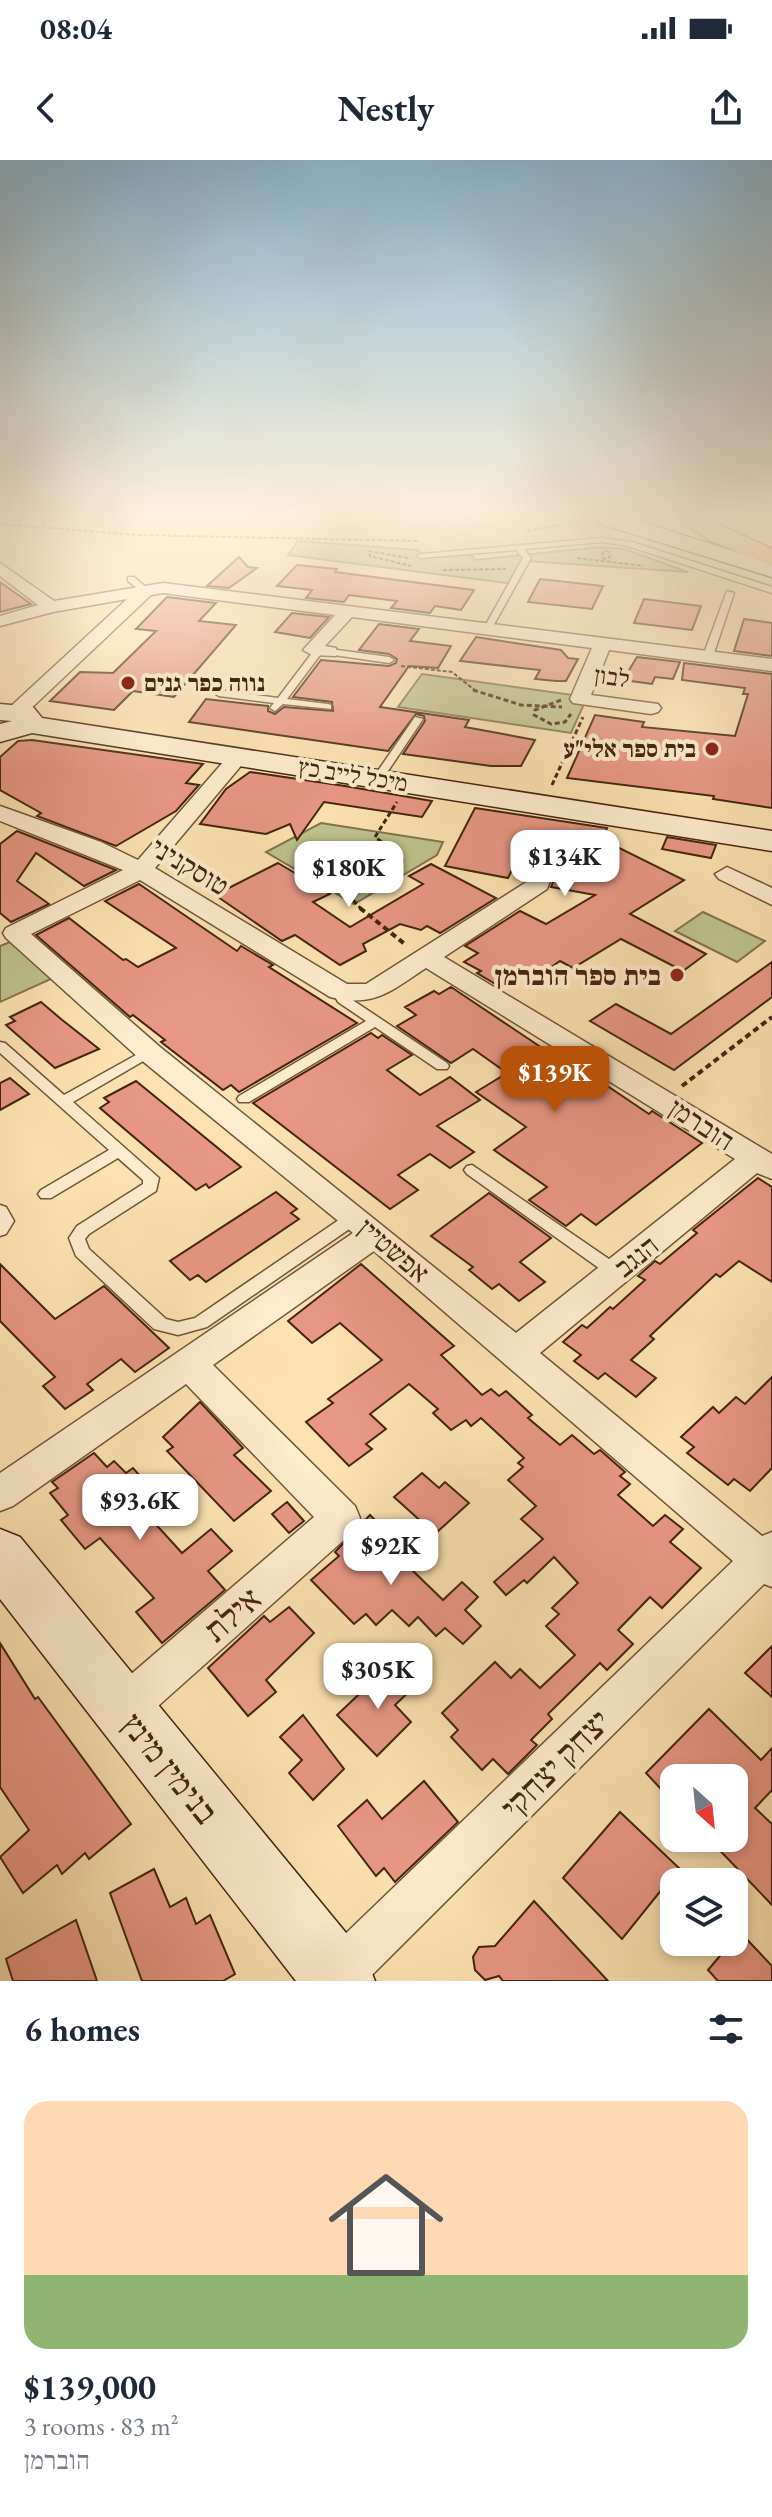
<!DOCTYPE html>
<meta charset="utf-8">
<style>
:root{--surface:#fff;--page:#f2f2f3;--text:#1f2937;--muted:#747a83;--accent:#b45309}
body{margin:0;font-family:"EB Garamond","Frank Ruhl Libre",serif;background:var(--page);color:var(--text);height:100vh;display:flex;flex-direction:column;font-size:30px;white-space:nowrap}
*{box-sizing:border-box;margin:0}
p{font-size:26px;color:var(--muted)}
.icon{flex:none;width:44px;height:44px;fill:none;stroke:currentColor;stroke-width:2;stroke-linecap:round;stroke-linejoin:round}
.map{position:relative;height:1821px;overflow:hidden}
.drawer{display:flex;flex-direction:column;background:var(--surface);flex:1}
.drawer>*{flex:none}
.needle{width:52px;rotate:153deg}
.controls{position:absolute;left:660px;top:1604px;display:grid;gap:16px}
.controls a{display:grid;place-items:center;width:88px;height:88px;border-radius:16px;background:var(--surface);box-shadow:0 4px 12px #0003;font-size:40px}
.price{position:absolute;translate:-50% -68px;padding:0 18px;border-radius:16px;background:#fff;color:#222;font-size:26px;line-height:52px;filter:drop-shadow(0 2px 4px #0008)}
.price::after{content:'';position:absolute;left:50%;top:48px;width:24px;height:18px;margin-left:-12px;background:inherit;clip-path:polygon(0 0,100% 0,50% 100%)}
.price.on{background:var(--accent);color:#fff}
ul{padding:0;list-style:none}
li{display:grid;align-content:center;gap:16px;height:424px;padding:0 24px}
li span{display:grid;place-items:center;height:248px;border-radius:24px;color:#555}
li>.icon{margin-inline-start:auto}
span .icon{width:144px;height:144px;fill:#fffc;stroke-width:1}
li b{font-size:34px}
h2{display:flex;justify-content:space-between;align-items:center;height:96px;padding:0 24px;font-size:34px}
.status{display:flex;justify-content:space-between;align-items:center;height:56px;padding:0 40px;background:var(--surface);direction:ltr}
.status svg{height:22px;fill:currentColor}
header{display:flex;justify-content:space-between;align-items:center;height:104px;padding:0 24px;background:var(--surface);font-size:36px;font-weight:700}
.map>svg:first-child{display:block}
.green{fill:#bec38d;stroke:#81744e;stroke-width:2}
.building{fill:#e89784;stroke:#44240e;stroke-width:2}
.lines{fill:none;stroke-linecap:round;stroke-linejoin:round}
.lane-casing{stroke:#725437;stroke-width:3}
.street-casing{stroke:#725437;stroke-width:3}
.secondary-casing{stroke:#44240e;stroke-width:3}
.highway-casing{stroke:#44240e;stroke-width:3}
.path-far2{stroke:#44240e;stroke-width:2;stroke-dasharray:4 2;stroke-linecap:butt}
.path-far1{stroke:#44240e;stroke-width:3;stroke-dasharray:5 3;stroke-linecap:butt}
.path{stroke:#44240e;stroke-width:4;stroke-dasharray:6 4;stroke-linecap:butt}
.lane{fill:#fdeccd;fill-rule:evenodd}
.street{fill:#fdeccd;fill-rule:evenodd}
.secondary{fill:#fdeccd;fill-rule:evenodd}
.highway{fill:#eec179;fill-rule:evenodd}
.poi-dot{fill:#8f2418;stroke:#fdeccd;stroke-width:3}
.labels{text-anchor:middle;stroke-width:8;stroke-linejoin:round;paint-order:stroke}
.far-street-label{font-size:24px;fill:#44240e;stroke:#fdeccd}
.far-poi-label{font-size:24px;font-weight:bold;fill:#44240e;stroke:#fdeccd;text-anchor:start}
.street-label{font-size:28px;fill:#44240e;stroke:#fdeccd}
.poi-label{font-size:28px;font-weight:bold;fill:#44240e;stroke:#fdeccd;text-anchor:end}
.near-street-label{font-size:34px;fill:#44240e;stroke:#fdeccd}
</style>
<div class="status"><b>08:04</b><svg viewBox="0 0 49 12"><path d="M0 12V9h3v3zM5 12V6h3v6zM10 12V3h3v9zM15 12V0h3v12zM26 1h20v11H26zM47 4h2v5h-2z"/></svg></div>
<header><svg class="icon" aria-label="back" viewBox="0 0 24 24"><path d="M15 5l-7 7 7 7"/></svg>Nestly<svg class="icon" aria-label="share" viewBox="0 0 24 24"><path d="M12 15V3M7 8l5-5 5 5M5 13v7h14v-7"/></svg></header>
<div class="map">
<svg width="772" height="1821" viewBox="0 0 772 1821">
<rect width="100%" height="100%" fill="#fce2b2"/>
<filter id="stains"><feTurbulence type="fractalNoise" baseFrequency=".0025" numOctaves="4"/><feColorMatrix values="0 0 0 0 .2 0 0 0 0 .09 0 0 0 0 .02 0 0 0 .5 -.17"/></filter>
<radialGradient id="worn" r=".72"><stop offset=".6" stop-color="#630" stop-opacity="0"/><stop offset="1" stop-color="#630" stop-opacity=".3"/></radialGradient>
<!-- green -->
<g class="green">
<path d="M298,381L418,390L421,396L470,393L475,400L600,387L624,389L688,412L526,401L513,424L288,395Z"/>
<path d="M422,514L573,535L571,542L584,544L571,573L398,547Z"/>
<path d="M321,663L443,682L437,695L354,744L266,692Z"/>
<path d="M703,752L765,781L737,802L675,771Z"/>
<path d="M10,782L53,818L0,842V786Z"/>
</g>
<!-- building -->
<g class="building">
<path d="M239,397L248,407L257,408L229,428L207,426Z"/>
<path d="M297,405L337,409L335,412L474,430L461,450L435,446L430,453L391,448L397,441L349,435L344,442L306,438L312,430L277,426Z"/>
<path d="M540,419L603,426L592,449L528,442Z"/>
<path d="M0,422L31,444L0,452Z"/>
<path d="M167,437L216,443L199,461L236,465L174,537L133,531L114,550L50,541L80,512L113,513L156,471L136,469Z"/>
<path d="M644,439L701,446L692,470L634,463Z"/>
<path d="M292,453L329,457L310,478L275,472Z"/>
<path d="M744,459L772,463V496L734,491Z"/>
<path d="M379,464L419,469L410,481L451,486L438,508L409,506L380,547L469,560L465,567L535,580L521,606H491L403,594L425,561L424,556L416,554L388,591L189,562L206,539L268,546V551L275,554L284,547L333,551L332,542L293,537L321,500L389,506L396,503L397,499L389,494L359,490Z"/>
<path d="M476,477L561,490L568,498L578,499L566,521H556L535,519L540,510L460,501Z"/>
<path d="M637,497L680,502L673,519L655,517L652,524L623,520Z"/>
<path d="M684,503L772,514V648L713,639L714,636L567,618L595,555L644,562L642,567L735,576L748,534H743L745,528L682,520Z"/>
<path d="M32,580L203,604L186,623L199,625L176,651L116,686L37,656L41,653L0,630V597L18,581Z"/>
<path d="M250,612L345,626L432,641L422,657L324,642L297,680L290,664L266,674L200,664L226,629Z"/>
<path d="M475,648L607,668L603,680L684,720L630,754L706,794L683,811L621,779L573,808L560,801L536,818L522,815L502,828L477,813L481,811L464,802L478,793L465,786L520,751L546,764L595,735L551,727L570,682L528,676L508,718L445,706Z"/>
<path d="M17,671L116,710L84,726L36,693L17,721L49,744L11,762L0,753V684Z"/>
<path d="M667,677L716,685L711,698L662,689Z"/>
<path d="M278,703L330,734L313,742L350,767L423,724L409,716L431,704L496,738L440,773L427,766L421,770L400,764L363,784L366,791L340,805L295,775L282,781L215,735Z"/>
<path d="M139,724L237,791L241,786L273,805L269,807L357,863L239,932L231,925L223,930L161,882L165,880L133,855L130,857L36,775L69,758L123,800L126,799L138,807L176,788L105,741Z"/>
<path d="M772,802V837L674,910L590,861L616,844L671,874Z"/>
<path d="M451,827L587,918L591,915L649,954L652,951L702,983L596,1065L581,1054L566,1066L529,1040L547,1027L494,990L526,967L476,932L507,913L473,889L451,903L397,866L416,855L405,847L434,831L439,834Z"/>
<path d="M41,842L61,859L99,889L55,908L6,865L15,861L10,857Z"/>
<path d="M371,873L378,878L382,875L412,895L387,910L420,935L450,917L480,940L437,966L474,992L450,1008L430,994L398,1015L418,1030L390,1049L253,943Z"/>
<path d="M10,918L29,934L0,950V923Z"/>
<path d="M136,921L241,1007L209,1028L206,1024L196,1030L100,948L109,942L104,938Z"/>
<path d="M758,1018L772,1027V1122L739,1101L720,1117L716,1114L650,1176L654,1179L631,1200L656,1218L636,1237L605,1213L598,1219L574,1201L581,1195L563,1182L582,1165L587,1168L610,1147L613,1149L645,1120L638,1116L655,1101L660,1104L697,1073L693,1070Z"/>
<path d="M276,1032L297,1049L291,1053L299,1059L206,1122L198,1115L190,1120L170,1101Z"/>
<path d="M489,1033L551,1078L520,1102L545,1122L519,1141L499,1124L492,1129L469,1110L473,1107L431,1076Z"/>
<path d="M0,1104L55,1159L104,1126L169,1188L135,1212L121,1199L87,1224L93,1230L65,1249L43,1226L55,1217L0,1161Z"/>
<path d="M361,1104L454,1186L441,1195L482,1235L491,1229L499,1236L506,1231L532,1255L528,1258L560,1285L572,1275L594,1294L600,1290L625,1312L620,1316L630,1324L618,1335L653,1366L665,1355L683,1369L670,1382L701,1408L662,1448L650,1437L618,1470L633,1484L607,1510L600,1503L548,1554L552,1559L531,1580L537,1585L508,1614L493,1599L482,1610L451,1577L458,1570L442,1553L495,1502L511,1518L520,1509L540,1528L575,1495L546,1466L559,1454L552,1448L578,1423L554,1397L527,1423L524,1420L506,1435L494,1422L543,1379L521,1359L536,1346L508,1320L523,1307L518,1303L524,1298L481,1258L471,1266L466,1260L451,1270L433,1253L438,1249L409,1224L370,1254L386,1269L366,1284L372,1289L349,1306L306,1262L333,1243L328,1239L382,1200L340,1163L312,1183L288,1161Z"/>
<path d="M772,1217V1308L750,1331L734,1319L728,1325L687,1293L694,1287L681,1277L713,1247L719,1253L736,1237L745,1244Z"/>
<path d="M200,1242L243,1288L234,1295L271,1331L234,1361L167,1291L173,1287L163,1277Z"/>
<path d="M94,1293L107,1307L114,1301L126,1313L133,1308L157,1335L140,1347L182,1393L211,1369L232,1391L208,1411L225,1430L162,1483L136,1452L154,1438L100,1378L85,1389L61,1360L68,1355L50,1333L58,1328L52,1322Z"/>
<path d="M422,1313L439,1328L445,1322L469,1343L435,1374L394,1337Z"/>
<path d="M287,1342L304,1361L289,1373L272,1354Z"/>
<path d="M370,1355L383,1368L376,1375L443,1440L462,1422L478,1437L465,1450L481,1466L463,1484L445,1468L436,1476L418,1457L409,1466L392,1450L376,1465L366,1454L354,1464L311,1420L339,1396L335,1392Z"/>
<path d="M289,1447L314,1473L266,1520L276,1532L248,1556L208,1508L264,1456L270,1462Z"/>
<path d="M0,1483L35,1539L38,1537L131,1664L89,1699L85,1693L62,1714L57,1705L23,1733L0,1697L29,1670L0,1627Z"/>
<path d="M772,1486V1537L745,1513Z"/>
<path d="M390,1505L413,1528L395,1545L411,1562L377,1596L337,1555Z"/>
<path d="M709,1549L761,1600L772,1588V1630L755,1648L772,1664V1745L708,1678H734V1618H674V1643L646,1613Z"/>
<path d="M303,1555L344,1609L313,1640L289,1613L302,1600L280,1577Z"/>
<path d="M424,1621L458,1662L395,1722L384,1708L376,1716L338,1666L367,1640L382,1659Z"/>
<path d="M620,1652L679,1708L622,1779L563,1718Z"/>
<path d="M154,1709L170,1747L186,1738L196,1764L210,1755L235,1814L223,1821H142L110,1733Z"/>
<path d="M534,1741L608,1821H503L499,1816L485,1820L475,1810L473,1797L479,1787L495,1786Z"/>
<path d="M76,1760L97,1821H13L6,1799Z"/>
<path d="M740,1772L772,1806V1821H718L708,1810Z"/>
</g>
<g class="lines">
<!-- lane casing -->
<g class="lane-casing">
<g id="lane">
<path d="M602,378L632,382L772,427V433L628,386L602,382L524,389L531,398L492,468L488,471L484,468L523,398L516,390L421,398L417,396L421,394Z"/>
<path d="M128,417H134L150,431L143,433L128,421Z"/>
<path d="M727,431L734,433L713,496L705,498L703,496Z"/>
<path d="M318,488L323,491L287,539L328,544L331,545V549L283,544L275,551L270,548L274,543L219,536L214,533L219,530L278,538L315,489Z"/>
<path d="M330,489L389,497L394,500L389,503L327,494V490Z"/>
<path d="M415,557L423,559L382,620H374L373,618Z"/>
<path d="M339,827L344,828L348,837L447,903L449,906L447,909H437L375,867L249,942H239L237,939L239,936L366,861L338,842L332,831Z"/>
<path d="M0,882L5,883L64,935L145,890H155L157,893L73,942L159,1018L156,1031L89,1074L85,1079L89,1089L166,1159L178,1162L195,1158L349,1053H361L363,1057L361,1061L207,1167L178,1175L154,1169L76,1096L69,1078L77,1066L143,1024V1020L118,998L51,1038H41L38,1034L41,1030L109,990L0,893Z"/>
<path d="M472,1005L622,1108L624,1112L622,1116L616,1118L610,1116L467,1014L464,1010L467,1006Z"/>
<path d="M0,1045L6,1047L14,1061L6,1074L0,1076Z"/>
</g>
</g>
<!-- street casing -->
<g class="street-casing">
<g id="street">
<path d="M0,403L54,441L163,423L772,499V511L609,490L591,535L658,544L661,548L658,552L651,554L573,543L570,539L592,488L352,457L325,486L336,488V496L312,495L303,490L335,455L163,433L151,435L24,555H10L7,551L10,547L127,439L53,452L0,466V456L38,445L0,416Z"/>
<path d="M238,591L248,597L245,601L155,708L347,824H366L528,721L538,694H554L558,699L547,729L444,797L772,994V1019L757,1013L540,1193L762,1376L772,1372V1427L764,1424L366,1821H306L314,1804L733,1401L374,1091L213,1205L355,1346L360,1358L355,1370L138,1564L123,1570L108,1564L102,1549L108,1534L314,1357L186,1224L13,1346L0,1351V1313L353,1073L140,899L6,778L3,773L6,768L123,710L0,661V646L101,682L138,700L231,593ZM140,720L330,837C374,848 391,831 426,808L735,999L516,1173L160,887L31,774Z"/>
<path d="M727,707L772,728V745L719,719L715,714Z"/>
</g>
</g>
<!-- secondary casing -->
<g class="secondary-casing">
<g id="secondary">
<path d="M598,359H631L772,403V417L601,364Z"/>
<path d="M0,544L33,547L42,558L772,671V691L32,573L0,582V564L12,561L0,560Z"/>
<path d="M0,1369L20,1377L365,1796L375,1821H296L0,1439Z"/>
</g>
</g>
<!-- highway casing -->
<g class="highway-casing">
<path id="highway" d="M679,359H708L772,389V406L709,380Z"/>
</g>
<!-- path-far2 -->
<g class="path-far2">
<path d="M0,364L138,375L419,381"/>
<path d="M527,371L588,359"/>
<circle cx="606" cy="395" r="4"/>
<path d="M408,398L369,391L370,396L411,406"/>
<path d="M577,398L644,406"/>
<path d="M443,410L506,409"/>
<path d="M401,506L452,512L477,532"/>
</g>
<!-- path-far1 -->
<g class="path-far1">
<path d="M473,530L521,545L562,547"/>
<path d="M561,540L535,550L534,555L551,564L565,562L571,554"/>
<path d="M552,625L583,557"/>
<path d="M362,750L342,728C361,715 386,722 402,704V697L375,677L397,642"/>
</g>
<!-- path -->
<g class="path">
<path d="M360,748L406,785"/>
<path d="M682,926L772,857"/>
</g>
<!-- lane -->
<use href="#lane" class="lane"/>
<!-- street -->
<use href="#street" class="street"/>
<!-- secondary -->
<use href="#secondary" class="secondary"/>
<!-- highway -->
<use href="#highway" class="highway"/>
</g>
<!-- sky -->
<linearGradient id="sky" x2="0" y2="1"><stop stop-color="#8bb7d3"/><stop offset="0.58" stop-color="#fef2dc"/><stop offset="1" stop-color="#fef2dc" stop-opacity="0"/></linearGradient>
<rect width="772" height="614" fill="url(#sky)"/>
<!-- markers -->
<g class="poi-dot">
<circle cx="128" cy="523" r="8"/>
<circle cx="712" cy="589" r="8"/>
<circle cx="677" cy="815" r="8"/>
</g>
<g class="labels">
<!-- far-street labels -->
<g class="far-street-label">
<text transform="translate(612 517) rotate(8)" y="8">לבון</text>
<text transform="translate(353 615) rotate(9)" y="8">מיכל לייב כץ</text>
</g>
<!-- far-poi labels -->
<g class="far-poi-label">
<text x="144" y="531">נווה כפר גנים</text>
<text x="696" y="597" text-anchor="end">בית ספר אלי"ע</text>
</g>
<!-- street labels -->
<g class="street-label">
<text transform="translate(190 706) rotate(31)" y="10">טוסקניני</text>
<text transform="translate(702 964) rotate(33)" y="10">הוברמן</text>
<text transform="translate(394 1090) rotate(40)" y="10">אפשטיין</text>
<text transform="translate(636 1096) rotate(-39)" y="10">הנגב</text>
</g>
<!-- poi labels -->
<g class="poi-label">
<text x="661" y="825">בית ספר הוברמן</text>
</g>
<!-- near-street labels -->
<g class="near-street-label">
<text transform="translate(232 1454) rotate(-41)" y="12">אילת</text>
<text transform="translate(555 1604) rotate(-45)" y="12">יצחק יצחקי</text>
<text transform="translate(170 1608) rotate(51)" y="12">בנימין מינץ</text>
</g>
</g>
<rect width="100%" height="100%" filter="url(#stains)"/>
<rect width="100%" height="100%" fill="url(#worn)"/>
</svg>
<div class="controls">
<a><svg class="needle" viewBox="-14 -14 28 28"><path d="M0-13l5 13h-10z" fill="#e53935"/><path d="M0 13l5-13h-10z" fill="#747a83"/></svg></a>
<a><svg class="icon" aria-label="layers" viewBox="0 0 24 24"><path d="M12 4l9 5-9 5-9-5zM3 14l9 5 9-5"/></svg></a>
</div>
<b class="price" style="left:565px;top:738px">$134K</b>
<b class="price" style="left:349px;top:749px">$180K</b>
<b class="price on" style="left:555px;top:954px">$139K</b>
<b class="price" style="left:140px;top:1382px">$93.6K</b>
<b class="price" style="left:391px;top:1427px">$92K</b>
<b class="price" style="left:378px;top:1551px">$305K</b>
</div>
<section class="drawer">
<h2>6 homes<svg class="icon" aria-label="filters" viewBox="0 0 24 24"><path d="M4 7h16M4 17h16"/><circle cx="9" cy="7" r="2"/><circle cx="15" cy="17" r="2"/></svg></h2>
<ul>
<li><span style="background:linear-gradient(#ffd9b3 70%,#8fb573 0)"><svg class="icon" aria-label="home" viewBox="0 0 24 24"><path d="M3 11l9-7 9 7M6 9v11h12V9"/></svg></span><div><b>$139,000</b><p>3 rooms · 83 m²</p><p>הוברמן</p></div></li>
</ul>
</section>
